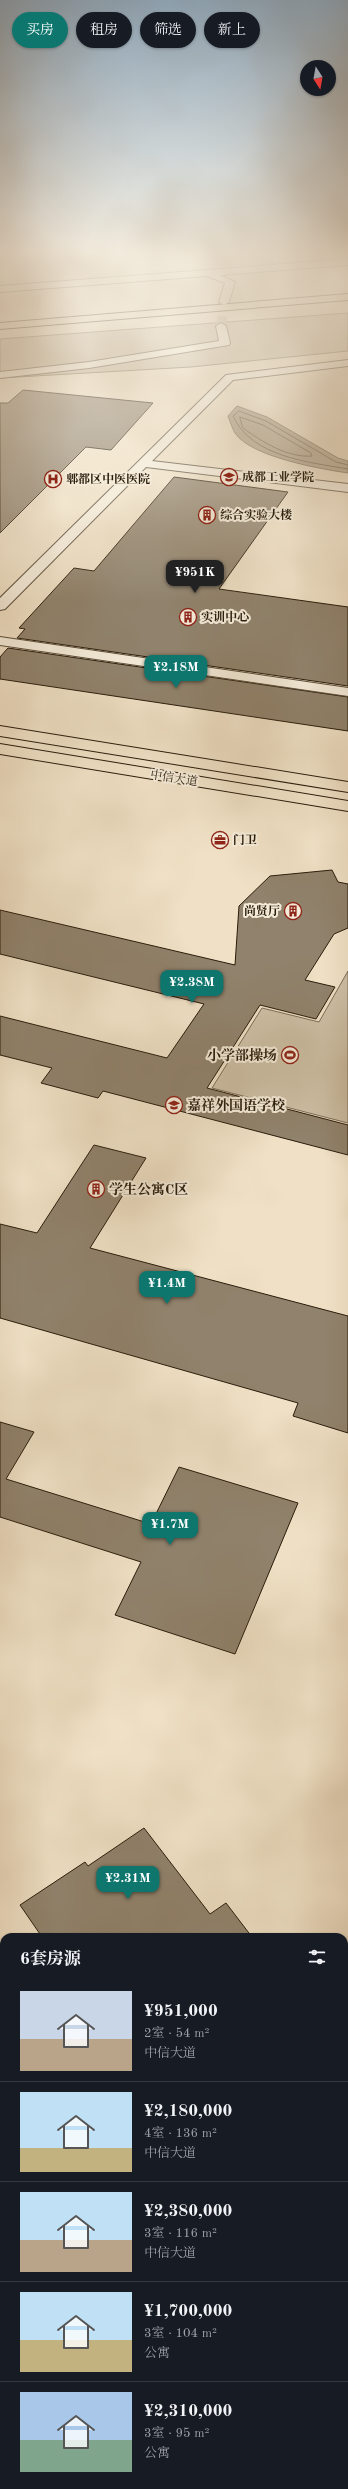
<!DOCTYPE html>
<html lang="zh">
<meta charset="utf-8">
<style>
:root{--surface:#171b24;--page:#242831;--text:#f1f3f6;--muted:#9ea1a6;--line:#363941;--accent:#0f766e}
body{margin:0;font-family:"Old Standard TT","Noto Serif SC",serif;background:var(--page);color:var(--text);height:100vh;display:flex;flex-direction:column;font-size:15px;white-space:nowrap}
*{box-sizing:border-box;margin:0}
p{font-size:13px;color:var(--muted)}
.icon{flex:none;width:22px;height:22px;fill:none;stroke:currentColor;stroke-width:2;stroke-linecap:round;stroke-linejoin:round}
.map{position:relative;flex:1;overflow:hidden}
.drawer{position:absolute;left:0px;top:1933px;width:348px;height:556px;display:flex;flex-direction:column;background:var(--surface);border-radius:12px 12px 0 0;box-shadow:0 1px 3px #0004}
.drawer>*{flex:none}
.hud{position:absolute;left:12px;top:12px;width:324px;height:36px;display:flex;gap:8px}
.needle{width:26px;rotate:169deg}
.buttons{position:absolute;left:300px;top:60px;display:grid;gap:8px}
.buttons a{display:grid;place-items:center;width:36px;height:36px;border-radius:50%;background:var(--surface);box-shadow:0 1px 3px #0004;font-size:20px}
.price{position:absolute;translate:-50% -34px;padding:0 9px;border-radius:8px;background:var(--accent);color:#fff;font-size:13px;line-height:26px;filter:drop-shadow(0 1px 2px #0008)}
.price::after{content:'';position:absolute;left:50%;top:24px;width:12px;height:9px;margin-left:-6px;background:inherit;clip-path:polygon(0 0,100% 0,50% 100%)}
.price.selected{background:#222;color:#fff}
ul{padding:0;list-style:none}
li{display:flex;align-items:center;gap:12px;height:100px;padding:0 20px}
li+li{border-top:1px solid var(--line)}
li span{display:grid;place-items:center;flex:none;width:112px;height:80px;border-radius:0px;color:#555}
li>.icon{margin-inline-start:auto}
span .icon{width:48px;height:48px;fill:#fffc;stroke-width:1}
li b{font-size:17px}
h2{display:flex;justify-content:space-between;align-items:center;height:48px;padding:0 20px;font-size:17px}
.chip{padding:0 14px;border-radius:18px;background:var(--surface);box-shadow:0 1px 3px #0004;font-size:14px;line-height:36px}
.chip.selected{background:var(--accent);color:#fff}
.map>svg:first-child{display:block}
.green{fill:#cec0a6;stroke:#7c6e58}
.water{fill:#ac9e86;stroke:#786a55}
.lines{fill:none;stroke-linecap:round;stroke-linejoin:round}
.shore{stroke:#6a5d48;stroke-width:1}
.building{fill:#90826c;stroke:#291c0b}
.minor-tunnel{stroke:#c8baa1;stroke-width:10;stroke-dasharray:10 5;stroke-linecap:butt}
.minor-casing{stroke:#5b4d3a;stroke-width:2}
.major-casing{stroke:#291c0b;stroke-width:2}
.highway-casing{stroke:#291c0b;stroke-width:2}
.minor{fill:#f5ecda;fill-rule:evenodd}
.major{fill:#f0e1c6;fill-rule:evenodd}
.highway{fill:#f0e1c6;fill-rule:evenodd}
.labels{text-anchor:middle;stroke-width:4;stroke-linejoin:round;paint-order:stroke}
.far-poi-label{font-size:12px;font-weight:bold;fill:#291c0b;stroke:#f5ecda;text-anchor:start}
.far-street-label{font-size:12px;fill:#291c0b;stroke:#f5ecda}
.poi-label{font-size:14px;font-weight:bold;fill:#291c0b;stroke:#f5ecda;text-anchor:start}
</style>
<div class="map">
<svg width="348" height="2489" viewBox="0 0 348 2489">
<rect width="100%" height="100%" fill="#f0e1c6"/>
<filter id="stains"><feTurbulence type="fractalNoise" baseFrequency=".005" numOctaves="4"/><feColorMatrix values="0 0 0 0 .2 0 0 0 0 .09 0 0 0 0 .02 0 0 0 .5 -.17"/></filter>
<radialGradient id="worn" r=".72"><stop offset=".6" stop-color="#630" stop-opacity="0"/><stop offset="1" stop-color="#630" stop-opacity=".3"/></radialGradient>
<!-- green -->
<g class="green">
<path d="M348,313V351L191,367L0,378V339Z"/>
<path d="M348,971V1123L212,1088L262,1008L319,1022Z"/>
<path d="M348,2342V2489H87L94,2485H344V2344Z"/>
</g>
<!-- water -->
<path class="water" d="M237,406L267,417L338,458L348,461V473C321,469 251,457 235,433C232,428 230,421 228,416Z"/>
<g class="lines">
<!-- shore -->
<g class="shore">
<path d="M240,417L263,425L311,453L312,456C288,458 262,442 243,428Z"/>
<path d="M348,465L336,462L266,421L239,411L233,416C252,457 308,462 348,469"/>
</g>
</g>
<!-- building -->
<g class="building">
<path d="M23,390L153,403L111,450L86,447L0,533V403H8Z"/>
<path d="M174,477L288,492L219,589L348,607V686L17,638L25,629L19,628L74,568L94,571Z"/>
<path d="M8,648L348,697V731L0,679V657Z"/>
<path d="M332,870L338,882L348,884V928L334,934L305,980L335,987L316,1019L260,1005L207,1088L348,1125V1155L103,1091L98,1098L41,1083L52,1068L0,1055V1016L167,1058L204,1004L0,954V910L235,965L239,906L270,876Z"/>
<path d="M94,1145L146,1158L90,1248L348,1316V1433L293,1416L298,1403L0,1318V1224L37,1233Z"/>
<path d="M0,1422L34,1432L6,1479L151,1524L179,1467L298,1503L235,1654L115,1615L141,1562L0,1517Z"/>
<path d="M144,1828L210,1914L226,1903L252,1937H42L20,1905L85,1862L88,1866Z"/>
</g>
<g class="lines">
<!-- minor-tunnel -->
<path class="minor-tunnel" d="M221,326L224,302"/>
<!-- minor casing -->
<g class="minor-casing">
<g id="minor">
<path d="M348,259V265L220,275L235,282L229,302L224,305L219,302L225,283L207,276L0,292V286Z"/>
<path d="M221,323L226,326L230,343L229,345L89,368L0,378V372L89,362L219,341L216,326Z"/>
<path d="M348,360V366L233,380L152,461L348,484V492L146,467L5,609L0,610V598L226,375Z"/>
<path d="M0,637L348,688V696L0,645Z"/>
<path d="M348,2192V2227L344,2228V2193Z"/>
<path d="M348,2248V2284L344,2286V2250Z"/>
<path d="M4,2372V2410L0,2412V2374Z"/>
<path d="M4,2441V2479L0,2481V2443Z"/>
</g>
</g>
<!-- major casing -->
<g class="major-casing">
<g id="major">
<path d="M0,726L348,782V792L0,736Z"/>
<path d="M0,744L348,801V811L0,754Z"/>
</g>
</g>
<!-- highway casing -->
<g class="highway-casing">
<path id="highway" d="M348,294V300L0,329V323Z"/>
</g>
<!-- minor -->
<use href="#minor" class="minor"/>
<!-- major -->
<use href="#major" class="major"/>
<!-- highway -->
<use href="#highway" class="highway"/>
</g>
<!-- sky -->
<linearGradient id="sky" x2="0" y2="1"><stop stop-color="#90abc1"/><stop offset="0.42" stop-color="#f8f2e5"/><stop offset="1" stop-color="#f8f2e5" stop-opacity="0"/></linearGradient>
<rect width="348" height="602" fill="url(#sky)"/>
<!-- icons -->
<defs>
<g id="university-ring" transform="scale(0.9)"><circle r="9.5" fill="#f5ecda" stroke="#8f2418" stroke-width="1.5"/><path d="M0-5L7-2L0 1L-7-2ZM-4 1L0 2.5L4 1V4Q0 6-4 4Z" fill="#8f2418"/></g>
<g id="hospital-ring" transform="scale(0.9)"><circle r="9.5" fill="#f5ecda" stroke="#8f2418" stroke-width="1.5"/><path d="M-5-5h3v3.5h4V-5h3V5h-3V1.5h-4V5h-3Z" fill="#8f2418"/></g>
<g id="building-ring" transform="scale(0.9)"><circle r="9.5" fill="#f5ecda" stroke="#8f2418" stroke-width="1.5"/><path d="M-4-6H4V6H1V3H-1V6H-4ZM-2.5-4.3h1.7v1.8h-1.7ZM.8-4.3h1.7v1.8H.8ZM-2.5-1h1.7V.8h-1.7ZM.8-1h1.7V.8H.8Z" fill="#8f2418"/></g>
<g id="office-ring" transform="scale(0.9)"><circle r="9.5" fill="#f5ecda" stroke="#8f2418" stroke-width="1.5"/><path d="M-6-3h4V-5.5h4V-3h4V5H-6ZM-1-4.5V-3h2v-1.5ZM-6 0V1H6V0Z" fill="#8f2418"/></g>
<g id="stadium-ring" transform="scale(0.9)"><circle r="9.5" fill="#f5ecda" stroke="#8f2418" stroke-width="1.5"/><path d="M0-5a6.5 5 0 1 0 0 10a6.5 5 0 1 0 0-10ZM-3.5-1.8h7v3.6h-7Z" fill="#8f2418"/></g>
<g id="school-ring" transform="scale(0.9)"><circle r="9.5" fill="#f5ecda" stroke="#8f2418" stroke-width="1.5"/><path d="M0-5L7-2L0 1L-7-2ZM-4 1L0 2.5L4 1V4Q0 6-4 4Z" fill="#8f2418"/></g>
</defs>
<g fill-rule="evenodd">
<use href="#university-ring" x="229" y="477"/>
<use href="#hospital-ring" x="53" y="479"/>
<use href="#building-ring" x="207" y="515"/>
<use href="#building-ring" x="188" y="617"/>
<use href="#office-ring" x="220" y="840"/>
<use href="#building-ring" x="293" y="911"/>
<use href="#stadium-ring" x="290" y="1055"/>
<use href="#school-ring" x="174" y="1105"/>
<use href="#building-ring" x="96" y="1189"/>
</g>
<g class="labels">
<!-- far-poi labels -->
<g class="far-poi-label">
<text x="242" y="481">成都工业学院</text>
<text x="66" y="483">郫都区中医医院</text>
<text x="220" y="519">综合实验大楼</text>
<text x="201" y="621">实训中心</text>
<text x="233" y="844">门卫</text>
<text x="280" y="915" text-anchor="end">尚贤厅</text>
</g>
<!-- far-street labels -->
<g class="far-street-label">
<text transform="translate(174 778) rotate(9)" y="4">中信大道</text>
</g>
<!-- poi labels -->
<g class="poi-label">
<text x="277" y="1060" text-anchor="end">小学部操场</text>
<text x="187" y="1110">嘉祥外国语学校</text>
<text x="109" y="1194">学生公寓C区</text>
</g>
</g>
<rect width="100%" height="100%" filter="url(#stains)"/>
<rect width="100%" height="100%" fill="url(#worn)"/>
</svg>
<div class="buttons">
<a><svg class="needle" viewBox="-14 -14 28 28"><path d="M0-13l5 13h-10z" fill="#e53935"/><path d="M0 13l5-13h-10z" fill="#9ea1a6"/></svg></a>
</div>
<b class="price selected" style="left:195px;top:594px">¥951K</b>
<b class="price" style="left:176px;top:689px">¥2.18M</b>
<b class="price" style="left:192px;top:1004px">¥2.38M</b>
<b class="price" style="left:167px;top:1305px">¥1.4M</b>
<b class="price" style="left:170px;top:1546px">¥1.7M</b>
<b class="price" style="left:128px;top:1900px">¥2.31M</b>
<div class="hud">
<a class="chip selected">买房</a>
<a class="chip">租房</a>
<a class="chip">筛选</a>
<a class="chip">新上</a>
</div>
<section class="drawer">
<h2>6套房源<svg class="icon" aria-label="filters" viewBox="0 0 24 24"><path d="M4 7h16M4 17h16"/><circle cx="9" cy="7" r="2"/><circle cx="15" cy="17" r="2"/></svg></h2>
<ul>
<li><span style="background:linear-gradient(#c9d6e8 60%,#b9a48a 0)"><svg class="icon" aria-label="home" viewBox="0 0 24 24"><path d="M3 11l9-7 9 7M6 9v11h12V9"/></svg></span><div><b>¥951,000</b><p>2室 · 54 m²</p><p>中信大道</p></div></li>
<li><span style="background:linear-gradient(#bfe0f5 70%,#c2b280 0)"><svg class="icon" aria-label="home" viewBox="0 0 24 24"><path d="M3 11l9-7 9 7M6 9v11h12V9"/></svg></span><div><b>¥2,180,000</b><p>4室 · 136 m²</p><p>中信大道</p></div></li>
<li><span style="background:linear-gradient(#bfe0f5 60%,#b9a48a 0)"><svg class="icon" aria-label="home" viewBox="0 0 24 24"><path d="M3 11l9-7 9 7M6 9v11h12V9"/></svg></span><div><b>¥2,380,000</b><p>3室 · 116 m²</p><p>中信大道</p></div></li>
<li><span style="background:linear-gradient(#bfe0f5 60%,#c2b280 0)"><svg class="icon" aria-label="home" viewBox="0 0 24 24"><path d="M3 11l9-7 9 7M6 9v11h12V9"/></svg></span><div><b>¥1,700,000</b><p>3室 · 104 m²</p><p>公寓</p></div></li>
<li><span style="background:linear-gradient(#a9c7e8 60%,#7fa58c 0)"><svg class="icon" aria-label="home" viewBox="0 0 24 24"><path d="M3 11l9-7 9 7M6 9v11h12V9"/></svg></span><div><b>¥2,310,000</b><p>3室 · 95 m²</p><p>公寓</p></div></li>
</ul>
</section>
</div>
